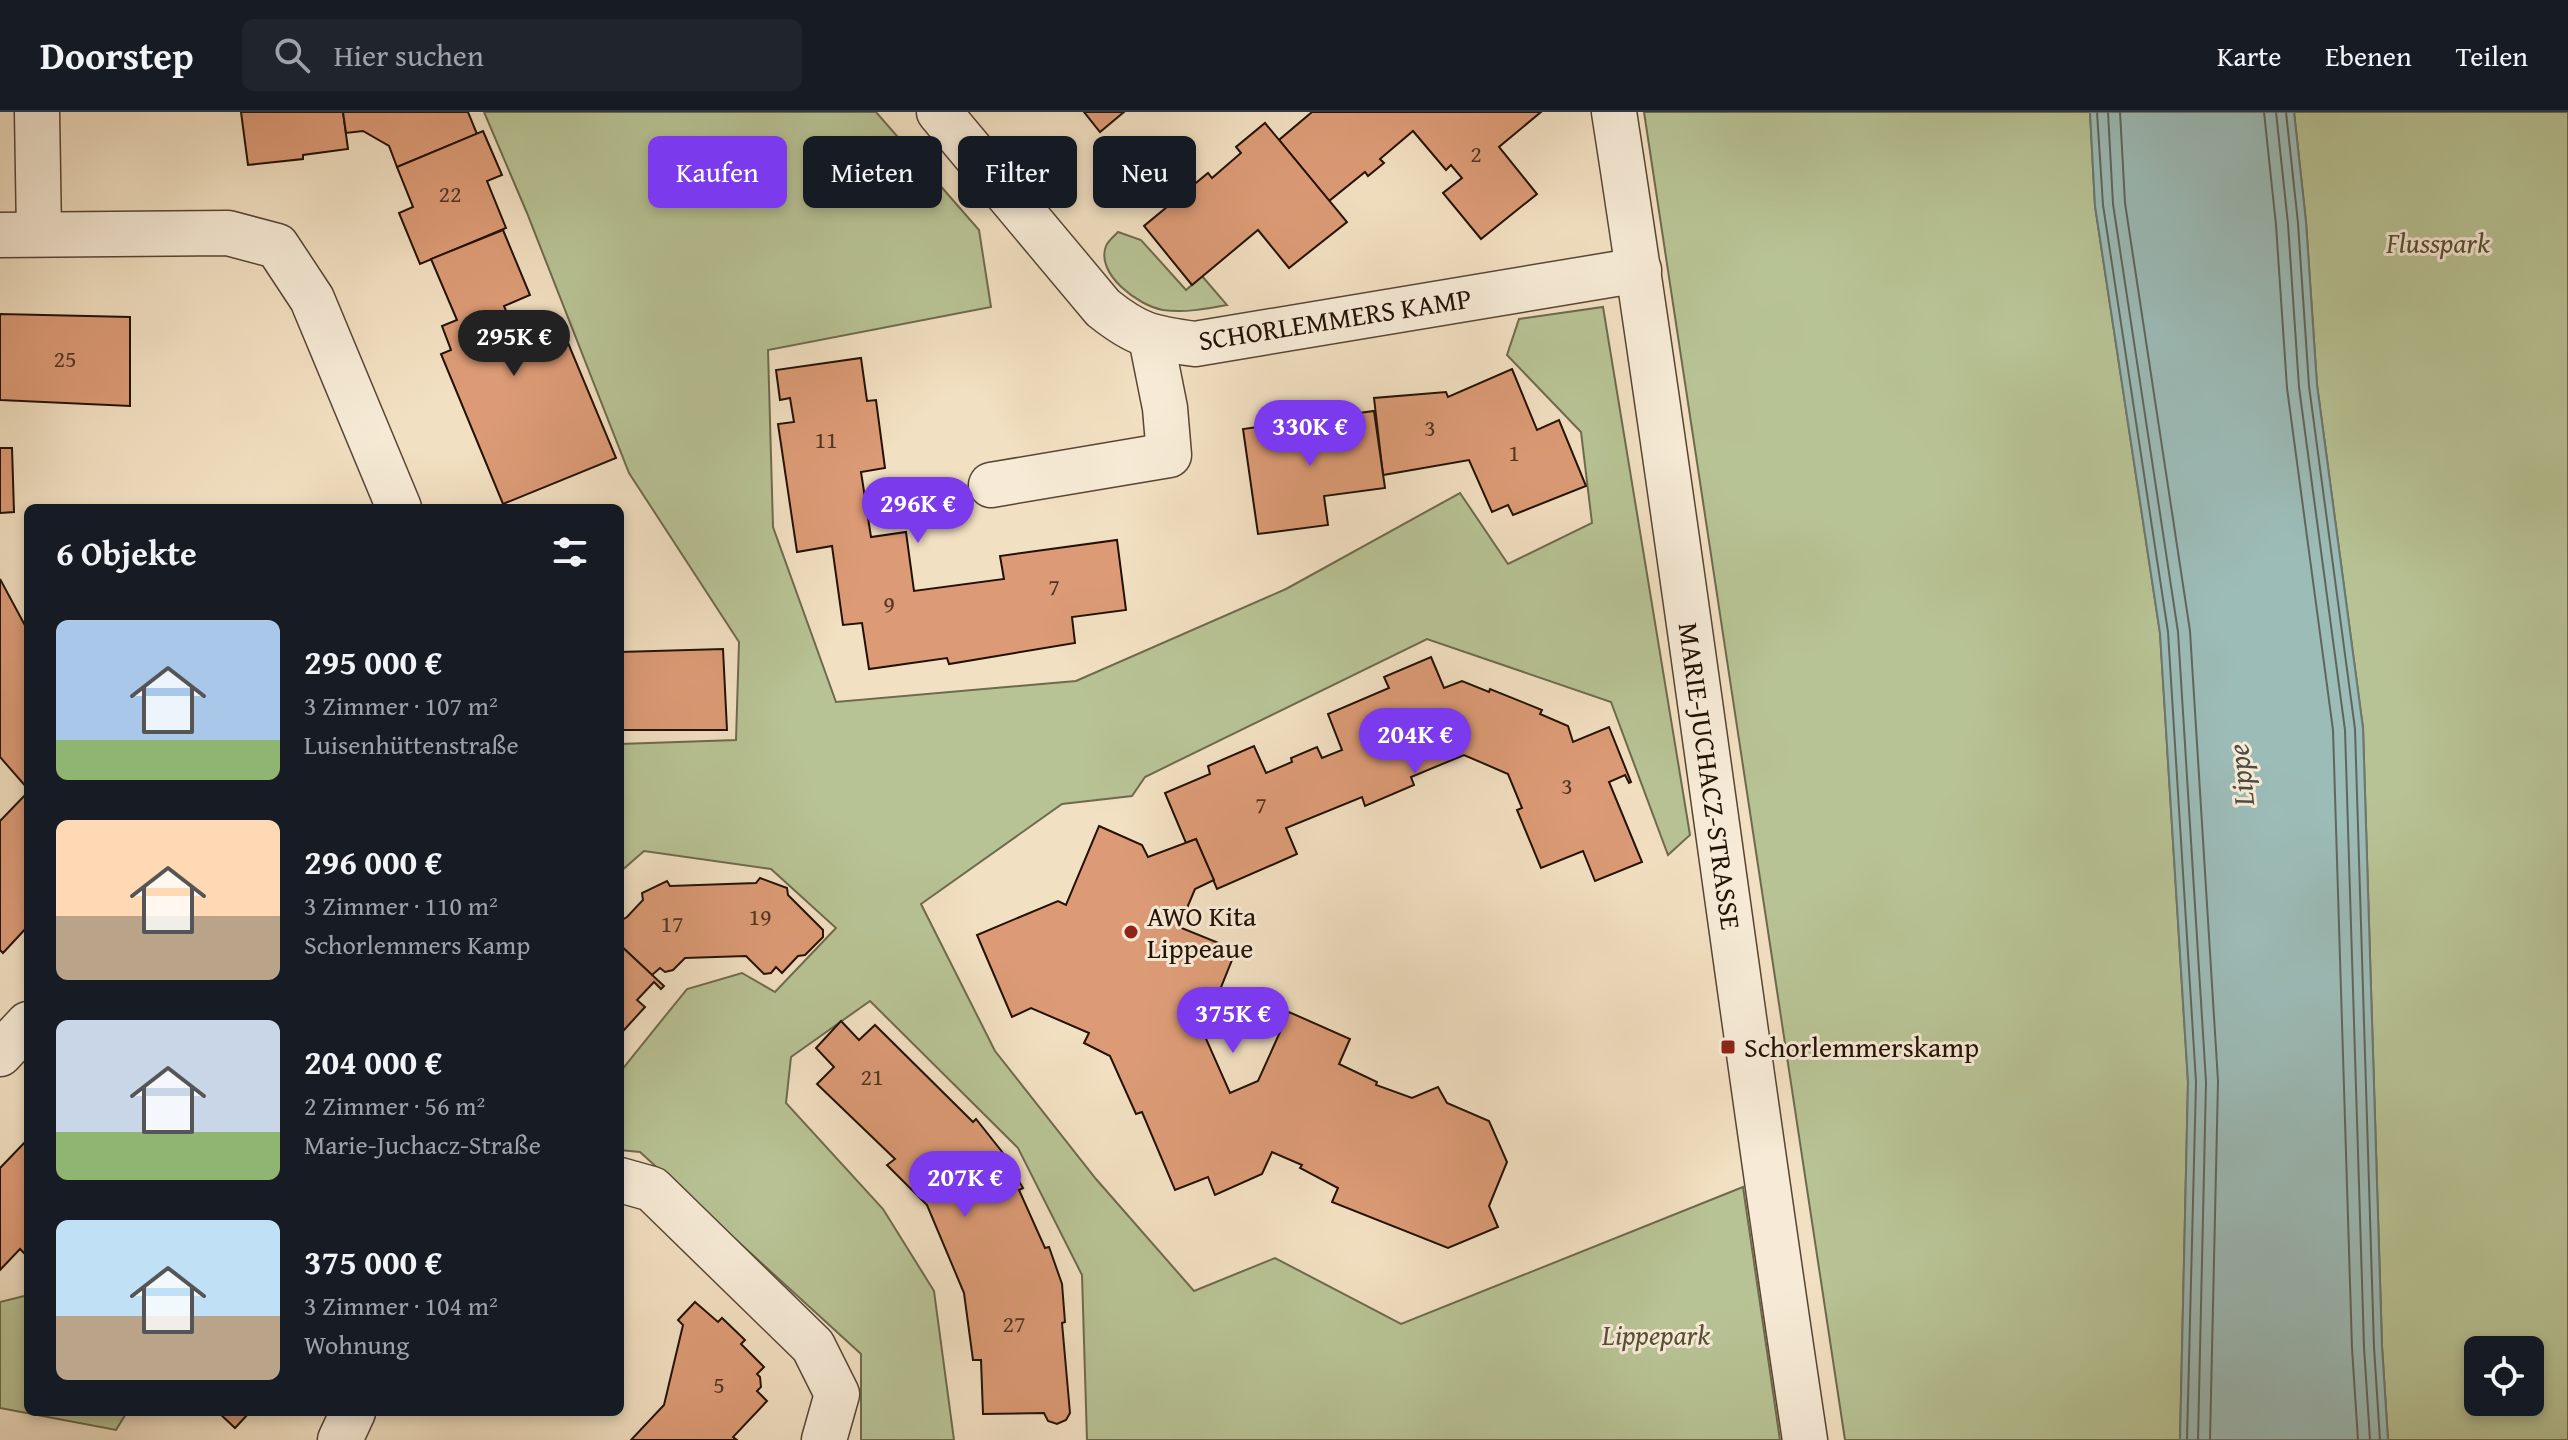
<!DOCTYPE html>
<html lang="de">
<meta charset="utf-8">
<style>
:root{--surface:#171b24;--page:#20242c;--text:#f1f3f6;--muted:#9ea1a6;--line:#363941;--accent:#7c3aed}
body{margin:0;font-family:"Gentium Book Plus",serif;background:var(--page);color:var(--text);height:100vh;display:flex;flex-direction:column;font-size:30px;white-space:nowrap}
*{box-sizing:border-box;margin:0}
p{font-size:26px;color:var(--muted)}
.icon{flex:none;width:44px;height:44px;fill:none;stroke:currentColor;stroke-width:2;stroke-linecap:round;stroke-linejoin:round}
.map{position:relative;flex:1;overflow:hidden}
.details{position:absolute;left:24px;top:392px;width:600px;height:912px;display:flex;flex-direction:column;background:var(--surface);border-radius:12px;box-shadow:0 4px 12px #0003}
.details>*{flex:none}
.guide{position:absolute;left:648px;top:24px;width:760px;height:72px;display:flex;gap:16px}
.tools{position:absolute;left:2464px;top:1224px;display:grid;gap:16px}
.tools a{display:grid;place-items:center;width:80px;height:80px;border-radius:12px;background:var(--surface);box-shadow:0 4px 12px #0003;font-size:40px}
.price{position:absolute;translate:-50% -68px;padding:0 18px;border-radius:28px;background:var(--accent);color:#fff;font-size:26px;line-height:52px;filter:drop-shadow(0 2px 4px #0008)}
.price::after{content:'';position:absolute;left:50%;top:48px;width:24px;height:18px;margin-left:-12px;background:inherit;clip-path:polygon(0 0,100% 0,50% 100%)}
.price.on{background:#222;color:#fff}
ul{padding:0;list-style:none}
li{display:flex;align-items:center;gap:24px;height:200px;padding:0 32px}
li span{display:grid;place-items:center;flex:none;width:224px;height:160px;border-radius:12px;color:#555}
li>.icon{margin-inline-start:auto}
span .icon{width:96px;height:96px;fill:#fffc;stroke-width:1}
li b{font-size:34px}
h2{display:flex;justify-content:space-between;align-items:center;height:96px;padding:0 32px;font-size:34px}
.tag{padding:0 28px;border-radius:12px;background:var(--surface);box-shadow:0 4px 12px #0003;font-size:28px;line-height:72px}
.tag.on{background:var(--accent);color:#fff}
header{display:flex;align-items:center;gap:48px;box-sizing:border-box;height:112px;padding:0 40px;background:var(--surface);border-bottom:2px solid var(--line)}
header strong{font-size:38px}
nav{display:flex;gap:44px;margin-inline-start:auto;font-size:28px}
.search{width:560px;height:72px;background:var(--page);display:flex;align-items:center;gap:20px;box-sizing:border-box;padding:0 28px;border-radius:12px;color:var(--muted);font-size:30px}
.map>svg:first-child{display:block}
.green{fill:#b8c395;stroke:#6e6a4d;stroke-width:2;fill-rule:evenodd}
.water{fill:#9cbcb8;stroke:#6c7870;stroke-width:2}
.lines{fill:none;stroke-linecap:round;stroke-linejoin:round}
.shore{stroke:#60665e;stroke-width:2}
.building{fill:#dc9b76;stroke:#231105;stroke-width:2}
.minor-casing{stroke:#574534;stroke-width:47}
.minor{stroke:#f7ebd7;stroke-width:44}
.poi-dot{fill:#8f2418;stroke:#f7ebd7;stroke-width:3}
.labels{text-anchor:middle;stroke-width:6;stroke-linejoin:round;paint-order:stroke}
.number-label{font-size:24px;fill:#513421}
.park-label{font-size:28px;font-style:italic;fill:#574f37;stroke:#f7ebd7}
.street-label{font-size:28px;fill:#231105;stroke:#f7ebd7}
.poi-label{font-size:28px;fill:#231105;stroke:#f7ebd7;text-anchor:start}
.water-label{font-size:30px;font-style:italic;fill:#4d4d44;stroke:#f7ebd7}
</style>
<header>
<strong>Doorstep</strong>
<div class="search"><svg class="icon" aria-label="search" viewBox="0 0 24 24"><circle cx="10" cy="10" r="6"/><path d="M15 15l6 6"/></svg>Hier suchen</div>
<nav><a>Karte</a><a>Ebenen</a><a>Teilen</a></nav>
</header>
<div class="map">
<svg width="2568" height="1328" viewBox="0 0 2568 1328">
<rect width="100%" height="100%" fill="#f2e0c2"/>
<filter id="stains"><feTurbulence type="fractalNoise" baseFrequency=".0025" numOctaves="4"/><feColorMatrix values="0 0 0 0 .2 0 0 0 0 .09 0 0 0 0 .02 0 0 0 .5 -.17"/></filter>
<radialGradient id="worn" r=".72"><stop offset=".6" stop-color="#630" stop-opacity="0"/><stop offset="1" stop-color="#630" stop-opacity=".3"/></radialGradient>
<!-- green -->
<g class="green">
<path d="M484,0H876L979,118L991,195L768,238L773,415L836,590L1076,569L1286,477L1460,381L1508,452L1592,411L1581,320L1507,243L1519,207L1603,195L1690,723L1668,743L1611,590L1427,527L1145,665L1132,684L1062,692L921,792L995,939L1096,1067L1194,1179L1275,1146L1401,1212L1743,1075L1780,1328H1087L1082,1163L1018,1036L870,889L791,945L786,991L883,1097L934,1179L954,1328H861V1242L640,1040L620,1038V960L687,877L742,861L775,880L836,816L771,757L644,739L620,760V632L736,628L739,530L629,361L527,101Z"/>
<path d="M1644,0H2090L2095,94L2160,521L2188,970L2180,1328H1845Z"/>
<path d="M2294,0H2568V1328H2388L2382,1234L2363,616L2317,273L2306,110ZM2478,1238H2530V1290H2478Z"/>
<path d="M1118,120L1141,128L1186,178L1202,164L1227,193C1206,197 1184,201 1163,198C1139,194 1095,162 1106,134C1108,129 1114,124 1118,120Z"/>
<path d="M28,1183V1300H127L116,1318L0,1296V1190Z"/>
</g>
<!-- water -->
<path class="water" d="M2090,0H2294L2306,110L2317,273L2363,616L2382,1234L2388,1328H2180L2188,970L2160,521L2095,94Z"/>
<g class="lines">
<!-- shore -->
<g class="shore">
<path d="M2097,0L2103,93L2168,520L2196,970L2187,1328"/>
<path d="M2108,0L2113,92L2178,520L2206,970L2198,1328"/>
<path d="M2120,0L2125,91L2190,519L2218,969L2210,1328"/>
<path d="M2264,0L2276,113L2287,276L2333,618L2352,1236L2358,1328"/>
<path d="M2276,0L2288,112L2299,275L2345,618L2364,1235L2370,1328"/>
<path d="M2286,0L2298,111L2309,274L2355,617L2374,1235L2380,1328"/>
</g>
</g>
<!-- building -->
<g class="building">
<path d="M241,0H343L348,37L303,43V47L248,53Z"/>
<path d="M343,0H468L477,22L397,55L389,34L363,19L346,21Z"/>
<path d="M1084,0H1124L1100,20Z"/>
<path d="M1312,0H1541L1499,35L1537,82L1481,127L1443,81L1462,66L1451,53L1446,58L1413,19L1380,47L1384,51L1368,64L1365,60L1329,89L1279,28Z"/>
<path d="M1265,11L1347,110L1289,156L1258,118L1192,173L1144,114L1208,61L1212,66L1241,41L1236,35Z"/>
<path d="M483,19L502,63L487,69L506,116L420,152L399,101L413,95L397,55Z"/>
<path d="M503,118L530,183L504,194L525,243L566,226L616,346L503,392L441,242L451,238L442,214L457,208L431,147Z"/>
<path d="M0,202L130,205V294L0,288Z"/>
<path d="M861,246L867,289L876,288L885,356L861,360L871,425L906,420L914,479L1004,467L1000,444L1117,428L1126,498L1072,505L1075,531L949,552L947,546L869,557L862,511L843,513L832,434L797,440L778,312L794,310L790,286L780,288L776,258Z"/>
<path d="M1512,257L1537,318L1559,308L1586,374L1513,403L1508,393L1492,400L1469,348L1383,363L1374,286L1446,280L1448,285Z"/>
<path d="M1374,299L1385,376L1324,384L1328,413L1258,422L1243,317Z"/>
<path d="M0,336H12L14,400L0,401Z"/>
<path d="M0,467L28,519V677L0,645Z"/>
<path d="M723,537L727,618H620V540Z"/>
<path d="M1431,545L1444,576L1462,569L1489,580L1490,577L1542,598L1540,602L1568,614L1573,630L1609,615L1631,670L1629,671L1625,663L1609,670L1642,750L1595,769L1583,739L1541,756L1517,698L1522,696L1508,662L1464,643L1411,665L1414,673L1365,694L1362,685L1286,716L1297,742L1217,777L1196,727L1186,731L1165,681L1210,662L1208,654L1254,634L1266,661L1292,650L1291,646L1317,635L1322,646L1342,638L1328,602L1389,576L1384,565Z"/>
<path d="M28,680V814L3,841L0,838V709Z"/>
<path d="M1099,714L1142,733L1148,745L1196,727L1214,768L1195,777L1179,815L1236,838L1203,920L1230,981L1258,969L1289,900L1350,927L1339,952L1377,970L1376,973L1412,986L1438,975L1447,991L1489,1009L1507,1050L1489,1094L1498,1115L1448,1136L1332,1090L1338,1076L1300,1056L1302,1053L1272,1040L1262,1062L1215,1083L1208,1065L1175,1078L1142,1000L1136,1002L1110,944L1084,931L1089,921L1031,896L1012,905L977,823L1058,789L1066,793Z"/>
<path d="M760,766L787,776L788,783L823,818V825L805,843L798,844L782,861L776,855L771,861L764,862L746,844L685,846L673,858L665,860L660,856L652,863L620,833V809L627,805L643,788L642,781L667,769L670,774L756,771Z"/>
<path d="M620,833L664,874L661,877L654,870L637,888L645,895L624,918L622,916L620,918Z"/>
<path d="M841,909L859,928L875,913L973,1010L976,1007L1003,1041L1023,1076L1019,1078L1045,1136L1049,1135L1062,1172L1065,1210L1062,1211L1070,1301L1066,1308L1057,1312L1048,1309L1044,1301L983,1302L981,1248H973L964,1181L927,1093L887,1053L895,1047L817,972L834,955L816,936Z"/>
<path d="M28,1027V1145L20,1137L0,1158V1056Z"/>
<path d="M695,1190L718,1210L722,1206L745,1228L741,1232L764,1255L757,1262L760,1265L761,1275L757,1279L767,1289L733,1325L737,1328H631L664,1293L683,1213L678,1208Z"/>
<path d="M218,1300H250L235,1316Z"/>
</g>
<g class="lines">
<!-- minor casing -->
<g class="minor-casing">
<g id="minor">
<path d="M37,0L39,121"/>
<path d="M939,0L1103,196C1138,224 1152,226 1195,232L1639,158"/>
<path d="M1614,0C1683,442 1738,886 1805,1328"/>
<path d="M0,123L228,121L277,134L312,187L399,396"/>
<path d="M991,373L1169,343L1165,296L1151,226"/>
<path d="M0,942L28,912"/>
<path d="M620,1068L652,1077L813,1234L837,1282L824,1328"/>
<path d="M340,1328L353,1300"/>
</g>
</g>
<!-- minor -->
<use href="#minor" class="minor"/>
</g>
<!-- markers -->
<g class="poi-dot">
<circle cx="1131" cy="820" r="8"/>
<rect x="1720" y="927" width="16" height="16" rx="4"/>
</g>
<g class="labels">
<!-- number labels -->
<g class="number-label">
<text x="1476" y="50">2</text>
<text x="450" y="90">22</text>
<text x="65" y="255">25</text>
<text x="1430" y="324">3</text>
<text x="826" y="336">11</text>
<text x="1514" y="349">1</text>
<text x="1054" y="483">7</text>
<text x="889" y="500">9</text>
<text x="1567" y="682">3</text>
<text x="1261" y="701">7</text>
<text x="760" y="813">19</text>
<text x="672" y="820">17</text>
<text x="872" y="973">21</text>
<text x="1014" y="1220">27</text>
<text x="719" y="1281">5</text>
</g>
<!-- park labels -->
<g class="park-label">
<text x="2438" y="141">Flusspark</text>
<text x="1656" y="1233">Lippepark</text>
</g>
<!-- street labels -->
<g class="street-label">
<text transform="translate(1335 207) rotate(-9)" y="10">SCHORLEMMERS KAMP</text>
<text transform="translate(1710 664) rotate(82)" y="10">MARIE-JUCHACZ-STRASSE</text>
</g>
<!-- poi labels -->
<g class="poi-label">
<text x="1147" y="814">AWO Kita<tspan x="1147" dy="32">Lippeaue</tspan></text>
<text x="1744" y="945">Schorlemmerskamp</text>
</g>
<!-- water labels -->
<g class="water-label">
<text transform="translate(2241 663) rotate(-96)" y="10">Lippe</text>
</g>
</g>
<rect width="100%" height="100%" filter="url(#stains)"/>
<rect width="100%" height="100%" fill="url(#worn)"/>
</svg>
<div class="tools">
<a><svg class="icon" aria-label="locate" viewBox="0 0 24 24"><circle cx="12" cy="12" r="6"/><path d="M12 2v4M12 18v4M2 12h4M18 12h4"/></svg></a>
</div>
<b class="price on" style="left:514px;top:266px">295K €</b>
<b class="price" style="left:1310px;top:356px">330K €</b>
<b class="price" style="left:918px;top:433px">296K €</b>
<b class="price" style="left:1415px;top:664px">204K €</b>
<b class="price" style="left:1233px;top:943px">375K €</b>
<b class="price" style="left:965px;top:1107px">207K €</b>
<div class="guide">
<a class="tag on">Kaufen</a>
<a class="tag">Mieten</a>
<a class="tag">Filter</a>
<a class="tag">Neu</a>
</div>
<section class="details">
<h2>6 Objekte<svg class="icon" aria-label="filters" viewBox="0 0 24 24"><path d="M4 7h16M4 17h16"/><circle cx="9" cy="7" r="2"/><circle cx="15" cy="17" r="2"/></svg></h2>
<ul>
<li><span style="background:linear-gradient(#a9c7e8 75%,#8fb573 0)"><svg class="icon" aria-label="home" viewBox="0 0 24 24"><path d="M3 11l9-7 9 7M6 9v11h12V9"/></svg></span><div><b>295 000 €</b><p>3 Zimmer · 107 m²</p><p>Luisenhüttenstraße</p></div></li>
<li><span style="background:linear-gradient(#ffd9b3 60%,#b9a48a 0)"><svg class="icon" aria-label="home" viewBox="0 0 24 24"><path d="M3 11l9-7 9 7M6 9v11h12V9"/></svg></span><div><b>296 000 €</b><p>3 Zimmer · 110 m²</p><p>Schorlemmers Kamp</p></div></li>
<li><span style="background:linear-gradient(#c9d6e8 70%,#8fb573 0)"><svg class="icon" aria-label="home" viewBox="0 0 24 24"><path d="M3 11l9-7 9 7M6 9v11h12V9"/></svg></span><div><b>204 000 €</b><p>2 Zimmer · 56 m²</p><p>Marie-Juchacz-Straße</p></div></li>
<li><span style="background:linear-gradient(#bfe0f5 60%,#b9a48a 0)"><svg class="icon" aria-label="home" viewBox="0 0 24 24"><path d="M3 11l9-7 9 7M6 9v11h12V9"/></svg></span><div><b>375 000 €</b><p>3 Zimmer · 104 m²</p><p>Wohnung</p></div></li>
</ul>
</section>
</div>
